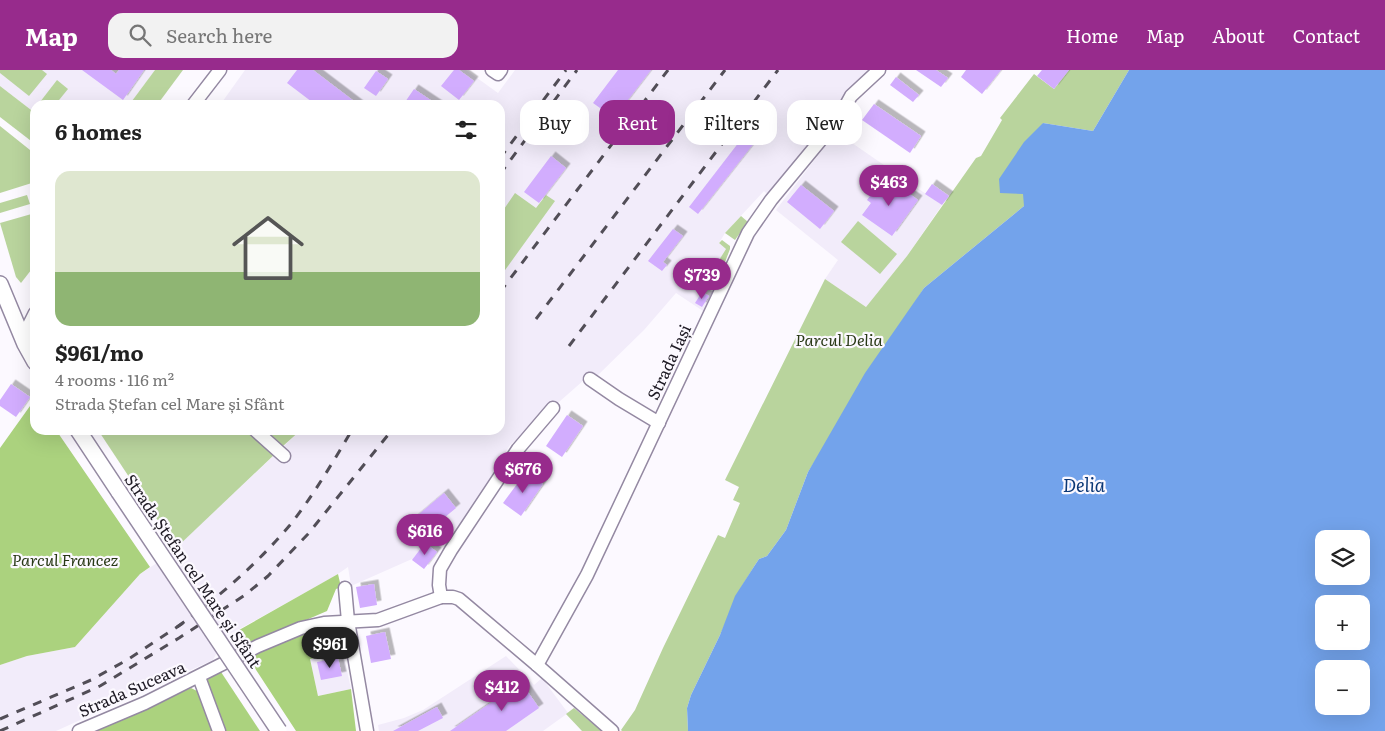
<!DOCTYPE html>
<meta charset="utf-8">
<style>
:root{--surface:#fff;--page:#f2f2f2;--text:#222;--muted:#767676;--line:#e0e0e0;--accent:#972b8c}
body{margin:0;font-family:Literata,serif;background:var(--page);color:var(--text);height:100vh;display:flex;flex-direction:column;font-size:19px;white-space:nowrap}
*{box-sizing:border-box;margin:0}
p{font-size:16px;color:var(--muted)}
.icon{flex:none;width:28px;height:28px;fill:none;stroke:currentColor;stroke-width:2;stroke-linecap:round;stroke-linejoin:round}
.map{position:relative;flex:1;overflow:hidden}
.panel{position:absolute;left:30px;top:30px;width:475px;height:335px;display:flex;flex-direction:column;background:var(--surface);border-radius:15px;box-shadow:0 5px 20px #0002}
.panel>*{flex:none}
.banner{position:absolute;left:520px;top:30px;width:475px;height:45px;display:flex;gap:10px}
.buttons{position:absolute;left:1315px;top:460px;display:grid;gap:10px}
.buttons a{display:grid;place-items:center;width:55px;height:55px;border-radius:10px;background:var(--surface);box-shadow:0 5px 20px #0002;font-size:25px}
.price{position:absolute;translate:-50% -42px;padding:0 11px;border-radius:18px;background:var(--accent);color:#fff;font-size:16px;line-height:32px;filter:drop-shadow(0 1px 2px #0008)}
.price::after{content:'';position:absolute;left:50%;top:30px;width:15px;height:11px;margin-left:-8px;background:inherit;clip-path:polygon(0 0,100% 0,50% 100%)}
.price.current{background:#222;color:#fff}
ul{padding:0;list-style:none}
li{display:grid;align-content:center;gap:10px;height:265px;padding:0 25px}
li+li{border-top:1px solid var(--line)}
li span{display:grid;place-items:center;height:155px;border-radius:15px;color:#555}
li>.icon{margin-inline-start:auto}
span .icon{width:90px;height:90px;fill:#fffc;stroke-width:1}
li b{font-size:21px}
h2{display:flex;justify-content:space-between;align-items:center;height:60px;padding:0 25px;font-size:21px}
.pill{padding:0 18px;border-radius:15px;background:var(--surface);box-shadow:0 5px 20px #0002;font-size:18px;line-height:45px}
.pill.current{background:var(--accent);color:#fff}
header{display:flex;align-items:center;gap:30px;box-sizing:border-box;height:70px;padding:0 25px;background:var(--accent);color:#fff}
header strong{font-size:24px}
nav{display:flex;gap:28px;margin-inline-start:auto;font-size:18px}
.search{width:350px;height:45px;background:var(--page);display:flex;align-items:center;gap:12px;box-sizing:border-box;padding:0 18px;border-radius:15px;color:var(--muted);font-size:19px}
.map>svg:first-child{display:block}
.built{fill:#f2ecfa}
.green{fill:#b9d49d}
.forest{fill:#abd27e}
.water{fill:#73a3eb;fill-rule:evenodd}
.building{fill:#d2adfe;filter:url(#shadow)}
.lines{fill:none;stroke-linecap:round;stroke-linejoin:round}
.minor-casing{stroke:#9489a2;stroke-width:15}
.major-casing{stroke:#9489a2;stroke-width:18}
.minor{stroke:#fff;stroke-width:12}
.major{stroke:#fff;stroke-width:15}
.rail{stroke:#524e57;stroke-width:3;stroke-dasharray:9 9;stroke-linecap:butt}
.major-bridge-casing{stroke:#9489a2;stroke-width:18;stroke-linecap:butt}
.major-bridge{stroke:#fff;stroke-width:15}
.labels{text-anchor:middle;stroke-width:4.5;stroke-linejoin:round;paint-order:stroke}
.park-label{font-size:16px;font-style:italic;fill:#293916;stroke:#fcf9ff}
.street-label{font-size:16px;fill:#1e1a24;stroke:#fcf9ff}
.water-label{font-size:18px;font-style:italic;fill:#0a3776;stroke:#fcf9ff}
</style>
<header>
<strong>Map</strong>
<div class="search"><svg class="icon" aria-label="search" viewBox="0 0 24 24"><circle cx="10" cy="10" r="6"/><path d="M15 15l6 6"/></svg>Search here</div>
<nav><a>Home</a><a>Map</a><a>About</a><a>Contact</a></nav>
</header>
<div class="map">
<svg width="1385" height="661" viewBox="0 0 1385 661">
<defs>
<filter id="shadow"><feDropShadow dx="4.5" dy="-4.5" stdDeviation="0" flood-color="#0004"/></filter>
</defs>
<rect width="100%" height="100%" fill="#fcf9ff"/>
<!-- built -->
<g class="built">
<path d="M0,0H155L129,35H35V43L0,16Z"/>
<path d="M245,0H466L498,23L515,0H873L837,36L838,45L801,82L768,125L764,121L725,163L719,173L726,179L712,203L721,209L703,241L676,223L644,260L597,306L592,303L510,375L473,437L424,499L412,489L351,516L348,497L335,506L225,567L213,590L56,661H0V595L27,586L75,577L140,504L166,487L301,360H500V35H220Z"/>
<path d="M836,62L942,135L907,186L866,237L825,209L838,190L776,140Z"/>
<path d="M343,582L351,619L318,626L310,589Z"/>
<path d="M506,586L534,615L542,608L568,643L543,661H379L378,655L404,648L423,640Z"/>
</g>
<!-- green -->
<g class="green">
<path d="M0,0H42L47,4L29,26L0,3Z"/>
<path d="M155,0H183L157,35H129Z"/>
<path d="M1069,0H1129L1093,61L1043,53L1024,124V136L924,218L808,402L786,460L767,486L759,489L755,495L742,516L720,565L691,625L687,638L688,661H622L621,660L635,640L663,578L718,465L725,468L740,433L733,430L739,417L725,410L825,209L866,237L907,186L976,88L981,86L1002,50L1000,48L1034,4L1054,19Z"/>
<path d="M57,10L68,19L55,35H43L40,32Z"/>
<path d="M0,16L35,43V74L0,47Z"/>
<path d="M0,56L35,84V112L0,123Z"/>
<path d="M515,123L536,138L546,125L555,131L500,207V145Z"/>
<path d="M27,125L30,134L0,143V133Z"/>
<path d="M35,143V195L21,213L16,207L0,153Z"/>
<path d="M741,146L748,152L735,170L725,163Z"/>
<path d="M858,151L897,184L880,204L841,172Z"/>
<path d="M722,170L730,176V179L719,208L711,203L726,179L719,173Z"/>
<path d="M98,360H245L274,385L176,478Z"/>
<path d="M266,360H301L283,376Z"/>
<path d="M574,638L602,661H582L566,644Z"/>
</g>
<!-- forest -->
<g class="forest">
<path d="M35,329V360H56L150,497L140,504L75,577L27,586L0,595V378Z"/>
<path d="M338,504L341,517L336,519L327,541L241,578L232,564Z"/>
<path d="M320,561L341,563L343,582L310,589L318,626L351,619L356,661H296L247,586L295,565Z"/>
<path d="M221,602L260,661H223L207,622L208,608Z"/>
<path d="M191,618L197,621L215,661H92Z"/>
</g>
<!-- water -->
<path class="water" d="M1129,0H1385V661H688L687,638L691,625L720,565L735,526L755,495L759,489L767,486L786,460L808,402L865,303L924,218L1024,136L1023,124L1000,123L999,109L1024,72L1043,53L1093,61ZM1324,469H1361V506H1324ZM1324,534H1361V571H1324ZM1324,599H1361V636H1324Z"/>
<!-- building -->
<g class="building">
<path d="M82,0H111L116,4L119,0H144L123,30Z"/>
<path d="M297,0H313L359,35H316L287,13Z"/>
<path d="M454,0H459L474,11L459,30L441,16Z"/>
<path d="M618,0H651L614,48L593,33Z"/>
<path d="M916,0H936L948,8L941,17Z"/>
<path d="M966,0H1001L982,24L961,7Z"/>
<path d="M1042,0H1069L1054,19L1037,6Z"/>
<path d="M376,1L388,9L376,26L364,18Z"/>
<path d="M896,7L919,25L913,32L890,15Z"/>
<path d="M414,19L438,35H403Z"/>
<path d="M874,34L921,66L910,83L862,50Z"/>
<path d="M756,50L766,58L698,144L689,137Z"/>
<path d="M551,86L566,98L539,133L524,122Z"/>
<path d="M887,108L918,130L892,166L862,145L871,133L867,130L878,115L881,117Z"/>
<path d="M932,114L949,126L942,135L925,124Z"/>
<path d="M801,115L834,141L820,159L787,132Z"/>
<path d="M673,159L683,166L663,192L667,195L662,201L648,191Z"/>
<path d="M702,222L709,226L702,237L695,233Z"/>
<path d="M11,314L30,327L16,347L0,336V330Z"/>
<path d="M567,345L583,356L562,387L546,376Z"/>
<path d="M526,402L543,414L521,446L503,433Z"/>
<path d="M444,423L456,438L423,465L411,451Z"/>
<path d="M425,473L437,482L424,499L412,490Z"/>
<path d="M374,514L377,535L360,538L356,517Z"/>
<path d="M385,562L391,589L371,593L366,566Z"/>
<path d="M338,588L342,606L321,610L317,592Z"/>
<path d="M521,612L539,638L506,661H450Z"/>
<path d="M437,637L443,648L418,661H393Z"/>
</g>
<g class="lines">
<!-- minor casing -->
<g class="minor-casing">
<g id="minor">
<path d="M492,0L498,4L501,0"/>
<path d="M193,35L220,0"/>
<path d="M25,274L29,255L35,243"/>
<path d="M590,309L619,329L659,353"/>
<path d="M255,360L284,386"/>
<path d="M345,518L348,551L367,661"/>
<path d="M441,527L439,515L440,499L451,480L518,379L553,338"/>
<path d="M537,595L587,505L748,163L771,130L839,48L851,26L879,0"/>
<path d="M199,607L219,661"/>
<path d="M79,661L145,633L258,576L301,558L324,553L378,550L441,527H453L459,529L537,595L612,661"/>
</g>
</g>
<!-- major casing -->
<g class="major-casing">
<g id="major">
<path d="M0,214L25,274L35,292"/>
<path d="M78,360L119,422"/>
</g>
</g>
<!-- minor -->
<use href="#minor" class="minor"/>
<!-- major -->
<use href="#major" class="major"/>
<!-- rail -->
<g class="rail">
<path d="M500,88L566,0"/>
<path d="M500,104L577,0"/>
<path d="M500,222L668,0"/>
<path d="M536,249L725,0"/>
<path d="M569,276L778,0"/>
<path d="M177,557C218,528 257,494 290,455C313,426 333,392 352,360"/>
<path d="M0,649L91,610L127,590L183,553"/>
<path d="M0,661L100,616L179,568L245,525L268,506L308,464L392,360"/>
</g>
<!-- major-bridge casing -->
<g class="major-bridge-casing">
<path id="major-bridge" d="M119,422L279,661"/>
</g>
<!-- major-bridge -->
<use href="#major-bridge" class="major-bridge"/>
</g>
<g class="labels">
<!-- park labels -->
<g class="park-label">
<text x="839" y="276">Parcul Delia</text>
<text x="65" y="496">Parcul Francez</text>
</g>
<!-- street labels -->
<g class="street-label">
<text transform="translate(669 292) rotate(-65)" y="6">Strada Iași</text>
<text transform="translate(193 501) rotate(56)" y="6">Strada Ștefan cel Mare și Sfânt</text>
<text transform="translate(132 619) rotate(-24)" y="6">Strada Suceava</text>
</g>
<!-- water labels -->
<g class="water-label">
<text x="1084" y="422">Delia</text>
</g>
</g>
</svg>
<div class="buttons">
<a><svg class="icon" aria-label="layers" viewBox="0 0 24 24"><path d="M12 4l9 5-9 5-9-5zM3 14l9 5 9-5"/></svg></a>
<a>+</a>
<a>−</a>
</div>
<b class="price" style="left:889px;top:137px">$463</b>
<b class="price" style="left:702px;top:230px">$739</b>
<b class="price" style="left:523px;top:424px">$676</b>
<b class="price" style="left:425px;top:486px">$616</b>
<b class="price current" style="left:330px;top:599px">$961</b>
<b class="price" style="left:502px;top:642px">$412</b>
<div class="banner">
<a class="pill">Buy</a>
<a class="pill current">Rent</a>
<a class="pill">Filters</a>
<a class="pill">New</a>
</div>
<section class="panel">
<h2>6 homes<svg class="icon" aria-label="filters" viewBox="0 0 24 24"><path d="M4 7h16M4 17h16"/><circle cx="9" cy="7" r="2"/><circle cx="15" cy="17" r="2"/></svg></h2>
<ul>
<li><span style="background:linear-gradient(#dfe7d0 65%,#8fb573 0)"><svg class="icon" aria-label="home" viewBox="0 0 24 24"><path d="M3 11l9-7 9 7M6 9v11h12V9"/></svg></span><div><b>$961/mo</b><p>4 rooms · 116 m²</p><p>Strada Ștefan cel Mare și Sfânt</p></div></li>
</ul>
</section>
</div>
